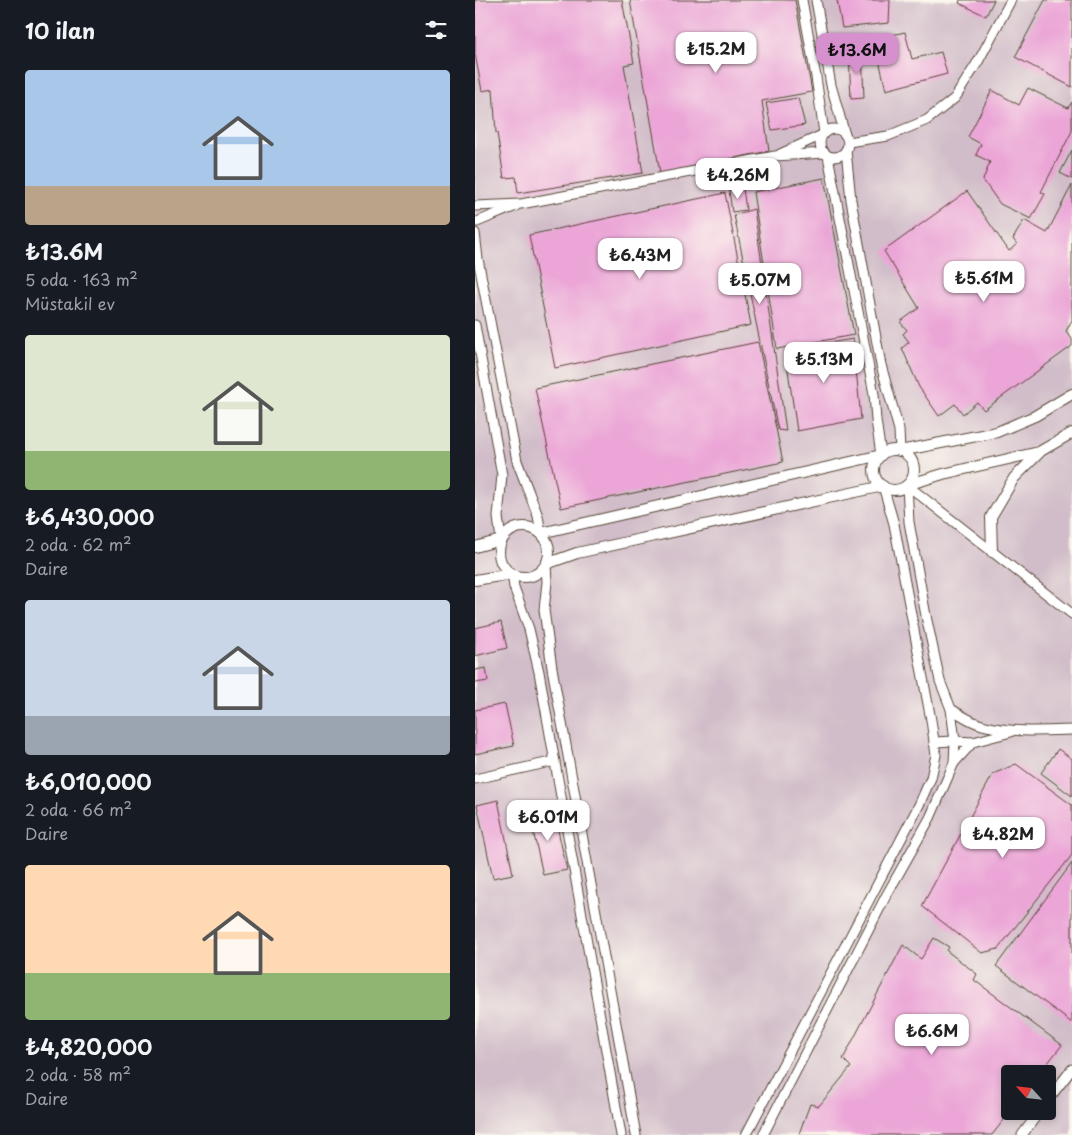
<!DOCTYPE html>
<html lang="tr">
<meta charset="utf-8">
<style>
:root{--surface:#171b24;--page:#20242c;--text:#f1f3f6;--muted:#9ea1a6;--accent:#d690ce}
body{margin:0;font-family:"Playpen Sans",sans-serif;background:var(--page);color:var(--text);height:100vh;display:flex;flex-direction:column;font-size:19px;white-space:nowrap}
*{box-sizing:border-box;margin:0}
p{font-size:16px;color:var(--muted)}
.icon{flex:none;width:28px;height:28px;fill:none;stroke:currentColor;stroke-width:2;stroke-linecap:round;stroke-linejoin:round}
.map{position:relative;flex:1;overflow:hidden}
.panel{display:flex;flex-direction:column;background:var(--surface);width:475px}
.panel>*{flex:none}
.needle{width:32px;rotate:297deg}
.controls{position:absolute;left:526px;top:1065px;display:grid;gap:10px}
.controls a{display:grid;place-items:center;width:55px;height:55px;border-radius:5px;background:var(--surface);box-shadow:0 2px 8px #0003;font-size:25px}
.price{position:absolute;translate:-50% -42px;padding:0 11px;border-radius:10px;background:#fff;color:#222;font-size:16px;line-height:32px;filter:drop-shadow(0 1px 2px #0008)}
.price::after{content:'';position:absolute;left:50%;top:30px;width:15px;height:11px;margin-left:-8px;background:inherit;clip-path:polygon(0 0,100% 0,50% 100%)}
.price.selected{background:var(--accent);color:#111}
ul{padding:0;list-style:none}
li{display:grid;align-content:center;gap:10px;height:265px;padding:0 25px}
li span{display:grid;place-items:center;height:155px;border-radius:5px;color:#555}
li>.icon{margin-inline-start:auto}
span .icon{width:90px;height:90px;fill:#fffc;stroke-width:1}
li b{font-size:21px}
h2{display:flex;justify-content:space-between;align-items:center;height:60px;padding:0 25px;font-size:21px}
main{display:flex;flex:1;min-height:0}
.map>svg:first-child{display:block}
.industrial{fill:#d1bdc9;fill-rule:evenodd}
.building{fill:#eba6d7}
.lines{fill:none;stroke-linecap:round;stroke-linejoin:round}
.minor-casing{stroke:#554536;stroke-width:11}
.tertiary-casing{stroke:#554536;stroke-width:12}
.minor{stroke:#fff;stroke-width:9}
.tertiary{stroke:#fff;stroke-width:10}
</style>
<main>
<section class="panel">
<h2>10 ilan<svg class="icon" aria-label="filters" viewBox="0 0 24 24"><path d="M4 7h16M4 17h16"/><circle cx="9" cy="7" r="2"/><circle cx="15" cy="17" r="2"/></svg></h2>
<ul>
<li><span style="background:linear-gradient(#a9c7e8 75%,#b9a48a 0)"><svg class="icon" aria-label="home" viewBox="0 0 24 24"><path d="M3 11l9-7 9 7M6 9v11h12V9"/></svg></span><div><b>₺13.6M</b><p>5 oda · 163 m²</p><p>Müstakil ev</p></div></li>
<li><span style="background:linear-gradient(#dfe7d0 75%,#8fb573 0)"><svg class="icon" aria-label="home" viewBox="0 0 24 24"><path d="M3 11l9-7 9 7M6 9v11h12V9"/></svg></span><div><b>₺6,430,000</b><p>2 oda · 62 m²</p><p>Daire</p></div></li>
<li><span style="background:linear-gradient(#c9d6e8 75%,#9aa5b1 0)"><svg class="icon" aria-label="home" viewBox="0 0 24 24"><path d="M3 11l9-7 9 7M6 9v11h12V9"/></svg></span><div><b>₺6,010,000</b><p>2 oda · 66 m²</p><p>Daire</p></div></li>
<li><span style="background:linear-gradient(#ffd9b3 70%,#8fb573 0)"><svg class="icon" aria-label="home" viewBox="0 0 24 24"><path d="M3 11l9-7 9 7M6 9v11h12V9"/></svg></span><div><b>₺4,820,000</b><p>2 oda · 58 m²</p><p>Daire</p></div></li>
</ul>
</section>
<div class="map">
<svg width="597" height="1135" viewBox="0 0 597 1135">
<rect width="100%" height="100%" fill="#fbf7ec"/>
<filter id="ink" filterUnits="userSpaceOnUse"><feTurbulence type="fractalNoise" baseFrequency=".02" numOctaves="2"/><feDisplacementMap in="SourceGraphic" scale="10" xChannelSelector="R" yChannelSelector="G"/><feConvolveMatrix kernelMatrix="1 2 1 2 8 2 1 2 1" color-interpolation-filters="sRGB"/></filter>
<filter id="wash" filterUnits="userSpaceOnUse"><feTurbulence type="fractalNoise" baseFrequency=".0096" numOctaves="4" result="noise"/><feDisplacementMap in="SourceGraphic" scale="20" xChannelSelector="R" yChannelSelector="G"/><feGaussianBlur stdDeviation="1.12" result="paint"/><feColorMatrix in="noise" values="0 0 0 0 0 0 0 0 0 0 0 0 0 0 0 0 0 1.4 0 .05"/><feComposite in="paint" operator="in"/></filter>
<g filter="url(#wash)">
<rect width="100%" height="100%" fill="#eae0be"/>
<!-- industrial -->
<path class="industrial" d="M0,0H597V1135H0ZM535,1074H572V1111H535Z"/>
<g id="blocks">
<!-- building -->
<g class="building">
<path d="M0,0H147L159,63L149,65L168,173L43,193L41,177L29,178L22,133H21L18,89L7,91L0,54Z"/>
<path d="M155,0H320L337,92L287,101L294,151L185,173Z"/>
<path d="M362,0H415L414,23L367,28Z"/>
<path d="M485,0H519L511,16L484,3Z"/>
<path d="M570,0H597V87L540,57Z"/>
<path d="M430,32L437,59L466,52L472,74L411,90L399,39Z"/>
<path d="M387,52L389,98L376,99L374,53Z"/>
<path d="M553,88L593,108L597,102V131L566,192L570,194L556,219L525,204L508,180L515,162L501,155L506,144L493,137L517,90L544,105Z"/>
<path d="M323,98L330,125L297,130L291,103Z"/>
<path d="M597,150V179L585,173Z"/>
<path d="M349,178L379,335L302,349L278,192Z"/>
<path d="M597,185V320L591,331L597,339V346L509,410L502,402L488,414L480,404L464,416L444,387L427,348L434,342L428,334L432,330L425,322L444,308L409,251L492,191L534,251L542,244L538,239L549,220L572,233Z"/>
<path d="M268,188L271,210L257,212L254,190Z"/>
<path d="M250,193L276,325L80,368L54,235Z"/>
<path d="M279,209L311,431L303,430L259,215Z"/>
<path d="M378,339L386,419L322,431L310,350Z"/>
<path d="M283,342L308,462L86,508L60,388Z"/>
<path d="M26,622L32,648L0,656V628Z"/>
<path d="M11,668L13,681L0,683V670Z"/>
<path d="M30,704L39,746L0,754V710Z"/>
<path d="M583,749L597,759V796L566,773Z"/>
<path d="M541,764L597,805V855L523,949L507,953L447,906L518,774Z"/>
<path d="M23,800L38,874L18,878L2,805Z"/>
<path d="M78,808L92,870L68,875L54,813Z"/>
<path d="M597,863V1023L521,966Z"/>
<path d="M459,938L474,947L472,951L502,974L499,980L587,1045L564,1074H535V1112L517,1135H324L325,1131L335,1104L344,1106L376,1067L368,1059L428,945L446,959Z"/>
</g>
</g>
</g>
<g filter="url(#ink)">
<use href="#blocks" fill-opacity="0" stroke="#554536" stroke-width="1"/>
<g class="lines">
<!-- minor casing -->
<g class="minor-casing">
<g id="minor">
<path d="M327,0L341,77L349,133"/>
<path d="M341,0L356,85L370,135"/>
<circle cx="359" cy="143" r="14"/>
<path d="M373,142L413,136L452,120L480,98L504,60L536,0"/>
<path d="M371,150L376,200L406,365L424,430L425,451"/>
<path d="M305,154L347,135"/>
<path d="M353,156L399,394L401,420L406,455"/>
<path d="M0,206L46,204L300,156L350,153"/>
<path d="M2,222L41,206"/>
<path d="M0,233L3,259L42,461L63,516L66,533"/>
<path d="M0,325L27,475L23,517L26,540"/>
<path d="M432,485L597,614"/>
<path d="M71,564L72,582L69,610L77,668L91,745L161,1135"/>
<path d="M37,574L39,587L54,629L64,672L146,1135"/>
<path d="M476,709C486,715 496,722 507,725C537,733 567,731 597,730"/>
<path d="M459,742L480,741L498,742L536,732"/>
<path d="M479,763L498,742"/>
<path d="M0,779L80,761"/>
<path d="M572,1101L597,1069"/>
<path d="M271,1135L444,805L456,778L461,755L456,720L419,524L408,486"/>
<path d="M288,1135L411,896L455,818L479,763L480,741L476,709L465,681L451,616L434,522L432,485"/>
<path d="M547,1135L565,1111"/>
</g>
</g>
<!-- tertiary casing -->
<g class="tertiary-casing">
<g id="tertiary">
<circle cx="419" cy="470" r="20"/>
<path d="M425,451L522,432L560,416L597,394"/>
<path d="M432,485L468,474L564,452L597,433"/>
<circle cx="49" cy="552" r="25"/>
<path d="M66,533L406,455"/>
<path d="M0,547L26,540"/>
<path d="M517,552L516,517L539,478L565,452"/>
<path d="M71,564L102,553L408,486"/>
<path d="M0,580L37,574"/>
</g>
</g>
<!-- minor -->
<use href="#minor" class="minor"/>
<!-- tertiary -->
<use href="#tertiary" class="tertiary"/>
</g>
</g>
</svg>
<div class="controls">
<a><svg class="needle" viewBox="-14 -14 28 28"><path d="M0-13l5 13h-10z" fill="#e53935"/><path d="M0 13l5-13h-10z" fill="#9ea1a6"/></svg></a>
</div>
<b class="price" style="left:241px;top:74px">₺15.2M</b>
<b class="price selected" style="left:382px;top:75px">₺13.6M</b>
<b class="price" style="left:263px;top:200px">₺4.26M</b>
<b class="price" style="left:165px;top:280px">₺6.43M</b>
<b class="price" style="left:509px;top:303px">₺5.61M</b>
<b class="price" style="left:285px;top:305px">₺5.07M</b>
<b class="price" style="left:349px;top:384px">₺5.13M</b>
<b class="price" style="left:73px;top:842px">₺6.01M</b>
<b class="price" style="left:528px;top:859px">₺4.82M</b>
<b class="price" style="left:457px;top:1056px">₺6.6M</b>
</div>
</main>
